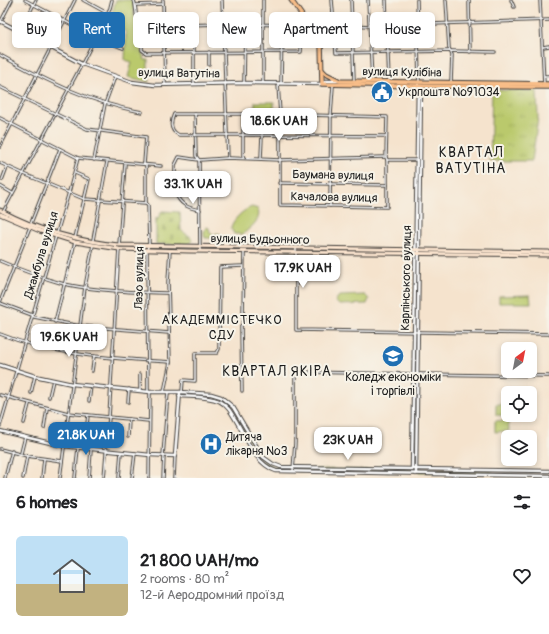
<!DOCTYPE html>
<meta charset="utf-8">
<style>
:root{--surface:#fff;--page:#f6f6f6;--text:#202124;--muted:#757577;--accent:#1f6fb2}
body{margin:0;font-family:Pangolin,sans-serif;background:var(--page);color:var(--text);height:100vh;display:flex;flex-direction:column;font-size:15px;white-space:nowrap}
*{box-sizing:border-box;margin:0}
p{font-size:13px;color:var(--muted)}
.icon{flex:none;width:22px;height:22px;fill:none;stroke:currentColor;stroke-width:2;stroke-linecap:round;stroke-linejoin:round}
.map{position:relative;height:478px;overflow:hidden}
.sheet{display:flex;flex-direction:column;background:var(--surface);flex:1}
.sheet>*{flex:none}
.guide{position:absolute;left:12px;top:12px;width:525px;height:36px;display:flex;gap:8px}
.needle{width:26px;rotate:32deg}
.fabs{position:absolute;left:501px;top:342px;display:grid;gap:8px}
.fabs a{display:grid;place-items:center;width:36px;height:36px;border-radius:6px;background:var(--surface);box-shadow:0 2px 6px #0003;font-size:20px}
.price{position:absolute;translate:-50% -34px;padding:0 9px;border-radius:8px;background:#fff;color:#222;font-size:13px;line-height:26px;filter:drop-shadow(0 1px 2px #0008)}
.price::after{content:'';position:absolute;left:50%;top:24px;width:12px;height:9px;margin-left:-6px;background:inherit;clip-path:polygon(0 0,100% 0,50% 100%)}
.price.on{background:var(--accent);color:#fff}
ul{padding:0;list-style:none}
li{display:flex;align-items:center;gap:12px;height:100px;padding:0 16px}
li span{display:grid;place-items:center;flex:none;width:112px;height:80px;border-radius:6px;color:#555}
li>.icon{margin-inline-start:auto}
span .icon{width:48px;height:48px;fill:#fffc;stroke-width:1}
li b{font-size:17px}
h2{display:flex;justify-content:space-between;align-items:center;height:48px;padding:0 16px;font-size:17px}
.pill{padding:0 14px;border-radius:6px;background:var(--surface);box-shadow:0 2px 6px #0003;font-size:14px;line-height:36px}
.pill.on{background:var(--accent);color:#fff}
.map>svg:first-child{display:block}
.green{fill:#bac96c;stroke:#6b7244}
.cemetery{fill:url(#cemetery-stones);stroke:#6b7244}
.park{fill:url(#park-tufts);stroke:#6b7244}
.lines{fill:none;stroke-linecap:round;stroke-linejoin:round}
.minor-casing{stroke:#3d3a37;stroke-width:3.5}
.tertiary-casing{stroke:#3d3a37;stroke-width:4.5}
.secondary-casing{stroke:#3d3a37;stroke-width:5}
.primary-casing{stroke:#3d3a37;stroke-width:5.5}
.minor{stroke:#fff;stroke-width:1.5}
.tertiary{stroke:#fff;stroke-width:2.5}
.secondary{stroke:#fce5cf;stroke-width:3}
.primary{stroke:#f8bd88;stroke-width:3.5}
.labels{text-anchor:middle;stroke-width:4;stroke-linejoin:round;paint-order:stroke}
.street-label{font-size:12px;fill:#1c1c1c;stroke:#f7f3e8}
.poi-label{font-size:12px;fill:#1c1c1c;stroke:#f7f3e8;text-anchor:start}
.neighbourhood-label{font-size:13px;letter-spacing:1px;fill:#1c1c1c;stroke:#f7f3e8}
.quarter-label{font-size:14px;letter-spacing:1px;fill:#1c1c1c;stroke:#f7f3e8}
</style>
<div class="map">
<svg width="549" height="478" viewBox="0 0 549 478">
<defs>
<pattern id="cemetery-stones" width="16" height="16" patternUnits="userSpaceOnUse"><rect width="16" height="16" fill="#bac96c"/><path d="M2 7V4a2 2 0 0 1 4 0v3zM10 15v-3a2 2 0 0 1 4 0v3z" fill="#9fac5d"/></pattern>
<pattern id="park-tufts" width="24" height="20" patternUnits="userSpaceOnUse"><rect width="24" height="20" fill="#bac96c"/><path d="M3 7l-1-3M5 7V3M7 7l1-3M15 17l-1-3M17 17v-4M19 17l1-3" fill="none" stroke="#9fac5d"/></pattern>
</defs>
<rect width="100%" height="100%" fill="#f7f3e8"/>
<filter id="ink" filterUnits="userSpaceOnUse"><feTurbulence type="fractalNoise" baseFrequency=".025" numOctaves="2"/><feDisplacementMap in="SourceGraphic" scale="8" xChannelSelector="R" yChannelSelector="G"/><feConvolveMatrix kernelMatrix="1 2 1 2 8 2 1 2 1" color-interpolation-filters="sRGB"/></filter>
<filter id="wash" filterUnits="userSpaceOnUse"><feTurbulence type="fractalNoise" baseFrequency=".012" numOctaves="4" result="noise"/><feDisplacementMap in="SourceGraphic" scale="16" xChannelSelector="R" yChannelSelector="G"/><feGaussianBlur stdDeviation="0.9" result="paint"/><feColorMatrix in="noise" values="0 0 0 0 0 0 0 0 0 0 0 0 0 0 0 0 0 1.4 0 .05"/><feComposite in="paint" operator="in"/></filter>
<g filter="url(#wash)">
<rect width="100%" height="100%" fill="#f5e3cd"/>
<!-- green -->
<g class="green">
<path d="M116,0H133L134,15L137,23L141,27V50L145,60H148V71L150,72L149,82L128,77L132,62L125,60L126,33L118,24L116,18L113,17L112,13Z"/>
<rect x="255" y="102" width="19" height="9"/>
<path d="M252,207L258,209C262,220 250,228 243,234H234L231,228C232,220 244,209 252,207Z"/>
<path d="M207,227L209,228L210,233L213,235L217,233L220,234V243H214V239L216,235L214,238H205L204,236V231Z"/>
<path d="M365,295L369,299L367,304H365L339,305L336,302V300L339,296Z"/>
<path d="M530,295L531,303H499V296Z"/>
<path d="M496,404H508V415L525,416L496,415Z"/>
<path d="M508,420L509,431L495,432V421Z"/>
<path d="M242,426C260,446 255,468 290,469V470C259,470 255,451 242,427Z"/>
<path d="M296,469L410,470L411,471H296Z"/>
<path d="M419,470L492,471V473L419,472Z"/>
</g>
<!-- cemetery -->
<path class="cemetery" d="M162,211L180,212L181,230C185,235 192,234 192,242L189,244H156V218L159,217Z"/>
<!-- park -->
<path class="park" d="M492,90L537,91L538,118L532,161H490Z"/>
</g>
<g filter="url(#ink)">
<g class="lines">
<!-- minor casing -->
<g class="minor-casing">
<g id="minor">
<path d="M25,0L95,37L123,48"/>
<path d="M83,0L107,13"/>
<path d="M134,0C137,9 134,19 142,26"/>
<path d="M163,0L165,85"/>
<path d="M222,0L228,158"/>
<path d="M332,0L336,53L451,51L495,52"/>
<path d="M351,0L354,80"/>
<path d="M368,0L372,80"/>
<path d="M386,0L389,82"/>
<path d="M417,0L419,82"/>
<path d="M446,0L449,48L452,55L451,82"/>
<path d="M469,0L470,52"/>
<path d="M511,0L514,7"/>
<path d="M540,0L544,84"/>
<path d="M136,5L163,4"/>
<path d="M0,23L12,0"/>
<path d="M194,25V84"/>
<path d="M142,26V50L146,53L301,52L302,25"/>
<path d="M142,26L223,24L302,25L306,23"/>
<path d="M310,26L334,24L369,26L549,20"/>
<path d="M20,32L36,0"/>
<path d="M543,47L549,46"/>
<path d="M209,52V65"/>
<path d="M0,55C45,80 90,103 142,112"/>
<path d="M544,76H549"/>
<path d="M263,82V0"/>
<path d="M244,83L245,24"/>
<path d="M281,83L282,25"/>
<path d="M278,84L280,114V205L387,207V160L386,157L387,117L306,115"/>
<path d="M0,87L87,129L146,137L144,164"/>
<path d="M195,114L196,156L199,160L200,250"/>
<path d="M243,114V156L244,158"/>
<path d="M280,114H174C170,123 170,131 179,135H243L386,136"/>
<path d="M0,118L78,158L161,166"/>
<path d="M0,147L75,0"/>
<path d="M261,158L263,114"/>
<path d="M94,160L105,104L115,77"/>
<path d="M387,160H416"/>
<path d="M0,163L24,174L84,199L146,203"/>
<path d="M146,165V203L148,205L149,244L147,250L148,392"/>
<path d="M75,173L89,179L75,238"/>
<path d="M2,180L7,167"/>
<path d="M279,183L387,185"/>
<path d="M0,186L12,193"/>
<path d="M330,206L331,115L333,86"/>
<path d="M200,210C188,208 180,205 175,192V165L179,157L199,160L228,158L280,160L385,157"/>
<path d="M3,212L82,64L110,8L112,0"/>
<path d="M31,223L60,149"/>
<path d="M57,233L69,192L78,158"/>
<path d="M93,240L107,162"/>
<path d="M119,245L125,164"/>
<path d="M296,248V330L549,334"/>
<path d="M0,261C21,270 42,278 64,284C96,291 135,292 168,293"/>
<path d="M0,302L30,227"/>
<path d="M0,303L32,315L34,317L80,326L169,333"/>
<path d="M55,322L75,242"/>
<path d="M80,326L85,287L93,245"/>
<path d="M0,334C54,356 112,358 170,362"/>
<path d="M92,371L94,356"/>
<path d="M140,391V374"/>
<path d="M242,391L241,326L245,318L243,316L244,253"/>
<path d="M164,392L170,362L168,282L170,250"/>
<path d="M182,392L183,380L195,381V353H217L219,349L220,267L243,266"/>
<path d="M31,393L35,376"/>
<path d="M0,395L68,413L149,421"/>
<path d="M49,397L53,380"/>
<path d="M89,401L91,386"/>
<path d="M128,402L129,389"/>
<path d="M24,423L29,404"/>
<path d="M0,426L56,236"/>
<path d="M44,428L47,408"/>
<path d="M86,434L88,415"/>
<path d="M128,437L129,419"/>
<path d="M0,449L27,456L62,461"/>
<path d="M21,453L25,437"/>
<path d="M163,456L168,392"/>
<path d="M293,471L295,443V372L549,376"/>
<path d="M5,478L12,451"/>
<path d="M23,478L27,456"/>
<path d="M42,478L44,459"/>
<path d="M60,478L79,334"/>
<path d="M75,478L78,448"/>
<path d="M89,478L91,450"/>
<path d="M104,478L109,417L119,249"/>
<path d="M119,478L121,452"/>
<path d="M132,478L135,453"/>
<path d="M149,478L150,392"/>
<path d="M163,478L164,456"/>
<path d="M174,478L175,456"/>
</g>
</g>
<!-- tertiary casing -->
<g class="tertiary-casing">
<g id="tertiary">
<path d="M0,21L82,64L132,82L155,85L244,83L322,84L326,81H339"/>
<path d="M0,365L35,376L72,384L150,392H180L211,394L221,397L233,407L263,457L273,464L281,467L549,471"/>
<path d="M179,396C192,397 207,396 219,401C227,405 231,412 235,419C247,438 254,463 276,471L549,476"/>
<path d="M0,431L63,446L150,455L175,456L180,392"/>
<path d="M412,470L418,85"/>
<path d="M416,474L421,86"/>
</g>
</g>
<!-- secondary casing -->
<g class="secondary-casing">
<g id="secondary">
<path d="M0,210C37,230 77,241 119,245L549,252"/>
<path d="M0,214L40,231L75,242L119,249L189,251L549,255"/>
</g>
</g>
<!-- primary casing -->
<g class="primary-casing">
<g id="primary">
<path d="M291,0L321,42L322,84L418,86L549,87"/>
<path d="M322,70L326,74L340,81L549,84"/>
</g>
</g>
<!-- minor -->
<use href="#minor" class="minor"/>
<!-- tertiary -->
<use href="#tertiary" class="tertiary"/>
<!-- secondary -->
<use href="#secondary" class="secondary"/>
<!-- primary -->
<use href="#primary" class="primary"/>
</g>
</g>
<!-- icons -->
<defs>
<g id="civic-disc" transform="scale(1.15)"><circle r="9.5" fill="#1f6fb2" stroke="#f7f3e8"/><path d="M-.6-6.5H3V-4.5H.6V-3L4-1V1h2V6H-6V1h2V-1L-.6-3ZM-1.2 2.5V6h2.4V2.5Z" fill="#fff"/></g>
<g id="university-disc" transform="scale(1.15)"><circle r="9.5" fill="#1f6fb2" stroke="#f7f3e8"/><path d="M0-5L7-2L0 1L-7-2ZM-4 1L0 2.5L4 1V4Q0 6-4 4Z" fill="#fff"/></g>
<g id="hospital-disc" transform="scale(1.15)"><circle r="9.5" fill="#1f6fb2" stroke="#f7f3e8"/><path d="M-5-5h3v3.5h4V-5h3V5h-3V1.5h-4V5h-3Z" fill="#fff"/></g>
</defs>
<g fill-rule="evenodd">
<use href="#civic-disc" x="382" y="92"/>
<use href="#university-disc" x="393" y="356"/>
<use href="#hospital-disc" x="211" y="444"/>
</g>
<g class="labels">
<!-- street labels -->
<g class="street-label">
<text transform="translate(402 72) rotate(1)" y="4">вулиця Кулібіна</text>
<text transform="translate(179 73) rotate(1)" y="4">вулиця Ватутіна</text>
<text transform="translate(333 175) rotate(1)" y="4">Баумана вулиця</text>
<text transform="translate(334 197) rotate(1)" y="4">Качалова вулиця</text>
<text transform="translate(260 239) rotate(1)" y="4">вулиця Будьонного</text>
<text transform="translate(41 255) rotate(-73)" y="4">Джамбула вулиця</text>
<text transform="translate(139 278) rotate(-89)" y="4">Лазо вулиця</text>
<text transform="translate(406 278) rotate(-89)" y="4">Карпінського вулиця</text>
</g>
<!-- poi labels -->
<g class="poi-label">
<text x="398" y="96">Укрпошта №91034</text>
<text x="393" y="381" text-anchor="middle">Коледж економіки<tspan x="393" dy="14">і торгівлі</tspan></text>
<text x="226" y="441">Дитяча<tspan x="226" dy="14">лікарня №3</tspan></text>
</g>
<!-- neighbourhood labels -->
<g class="neighbourhood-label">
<text x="222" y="324">АКАДЕММІСТЕЧКО<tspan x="222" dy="15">СДУ</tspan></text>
</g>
<!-- quarter labels -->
<g class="quarter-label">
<text x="471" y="157">КВАРТАЛ<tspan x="471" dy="16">ВАТУТІНА</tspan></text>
<text x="277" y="376">КВАРТАЛ ЯКІРА</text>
</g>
</g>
</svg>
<div class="fabs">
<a><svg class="needle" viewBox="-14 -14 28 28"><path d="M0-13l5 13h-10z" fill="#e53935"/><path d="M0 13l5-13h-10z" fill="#757577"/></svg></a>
<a><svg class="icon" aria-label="locate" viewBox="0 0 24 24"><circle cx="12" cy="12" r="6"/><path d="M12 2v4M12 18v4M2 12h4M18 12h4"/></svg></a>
<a><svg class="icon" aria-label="layers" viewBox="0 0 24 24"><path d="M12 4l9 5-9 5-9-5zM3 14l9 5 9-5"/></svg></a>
</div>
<b class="price" style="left:279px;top:142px">18.6K UAH</b>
<b class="price" style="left:193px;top:205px">33.1K UAH</b>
<b class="price" style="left:303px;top:289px">17.9K UAH</b>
<b class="price" style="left:69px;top:358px">19.6K UAH</b>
<b class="price on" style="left:86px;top:456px">21.8K UAH</b>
<b class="price" style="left:348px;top:461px">23K UAH</b>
<div class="guide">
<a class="pill">Buy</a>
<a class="pill on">Rent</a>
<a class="pill">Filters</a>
<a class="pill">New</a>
<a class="pill">Apartment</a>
<a class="pill">House</a>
</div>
</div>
<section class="sheet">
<h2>6 homes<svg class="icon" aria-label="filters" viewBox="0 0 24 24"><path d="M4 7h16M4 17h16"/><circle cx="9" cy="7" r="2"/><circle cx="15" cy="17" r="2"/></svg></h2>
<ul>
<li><span style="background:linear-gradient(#bfe0f5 60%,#c2b280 0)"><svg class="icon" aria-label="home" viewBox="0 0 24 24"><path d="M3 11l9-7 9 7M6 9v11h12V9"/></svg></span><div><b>21 800 UAH/mo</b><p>2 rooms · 80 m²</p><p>12-й Аеродромний проїзд</p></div><svg class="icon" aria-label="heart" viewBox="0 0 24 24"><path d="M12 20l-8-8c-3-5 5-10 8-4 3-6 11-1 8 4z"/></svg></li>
</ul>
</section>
